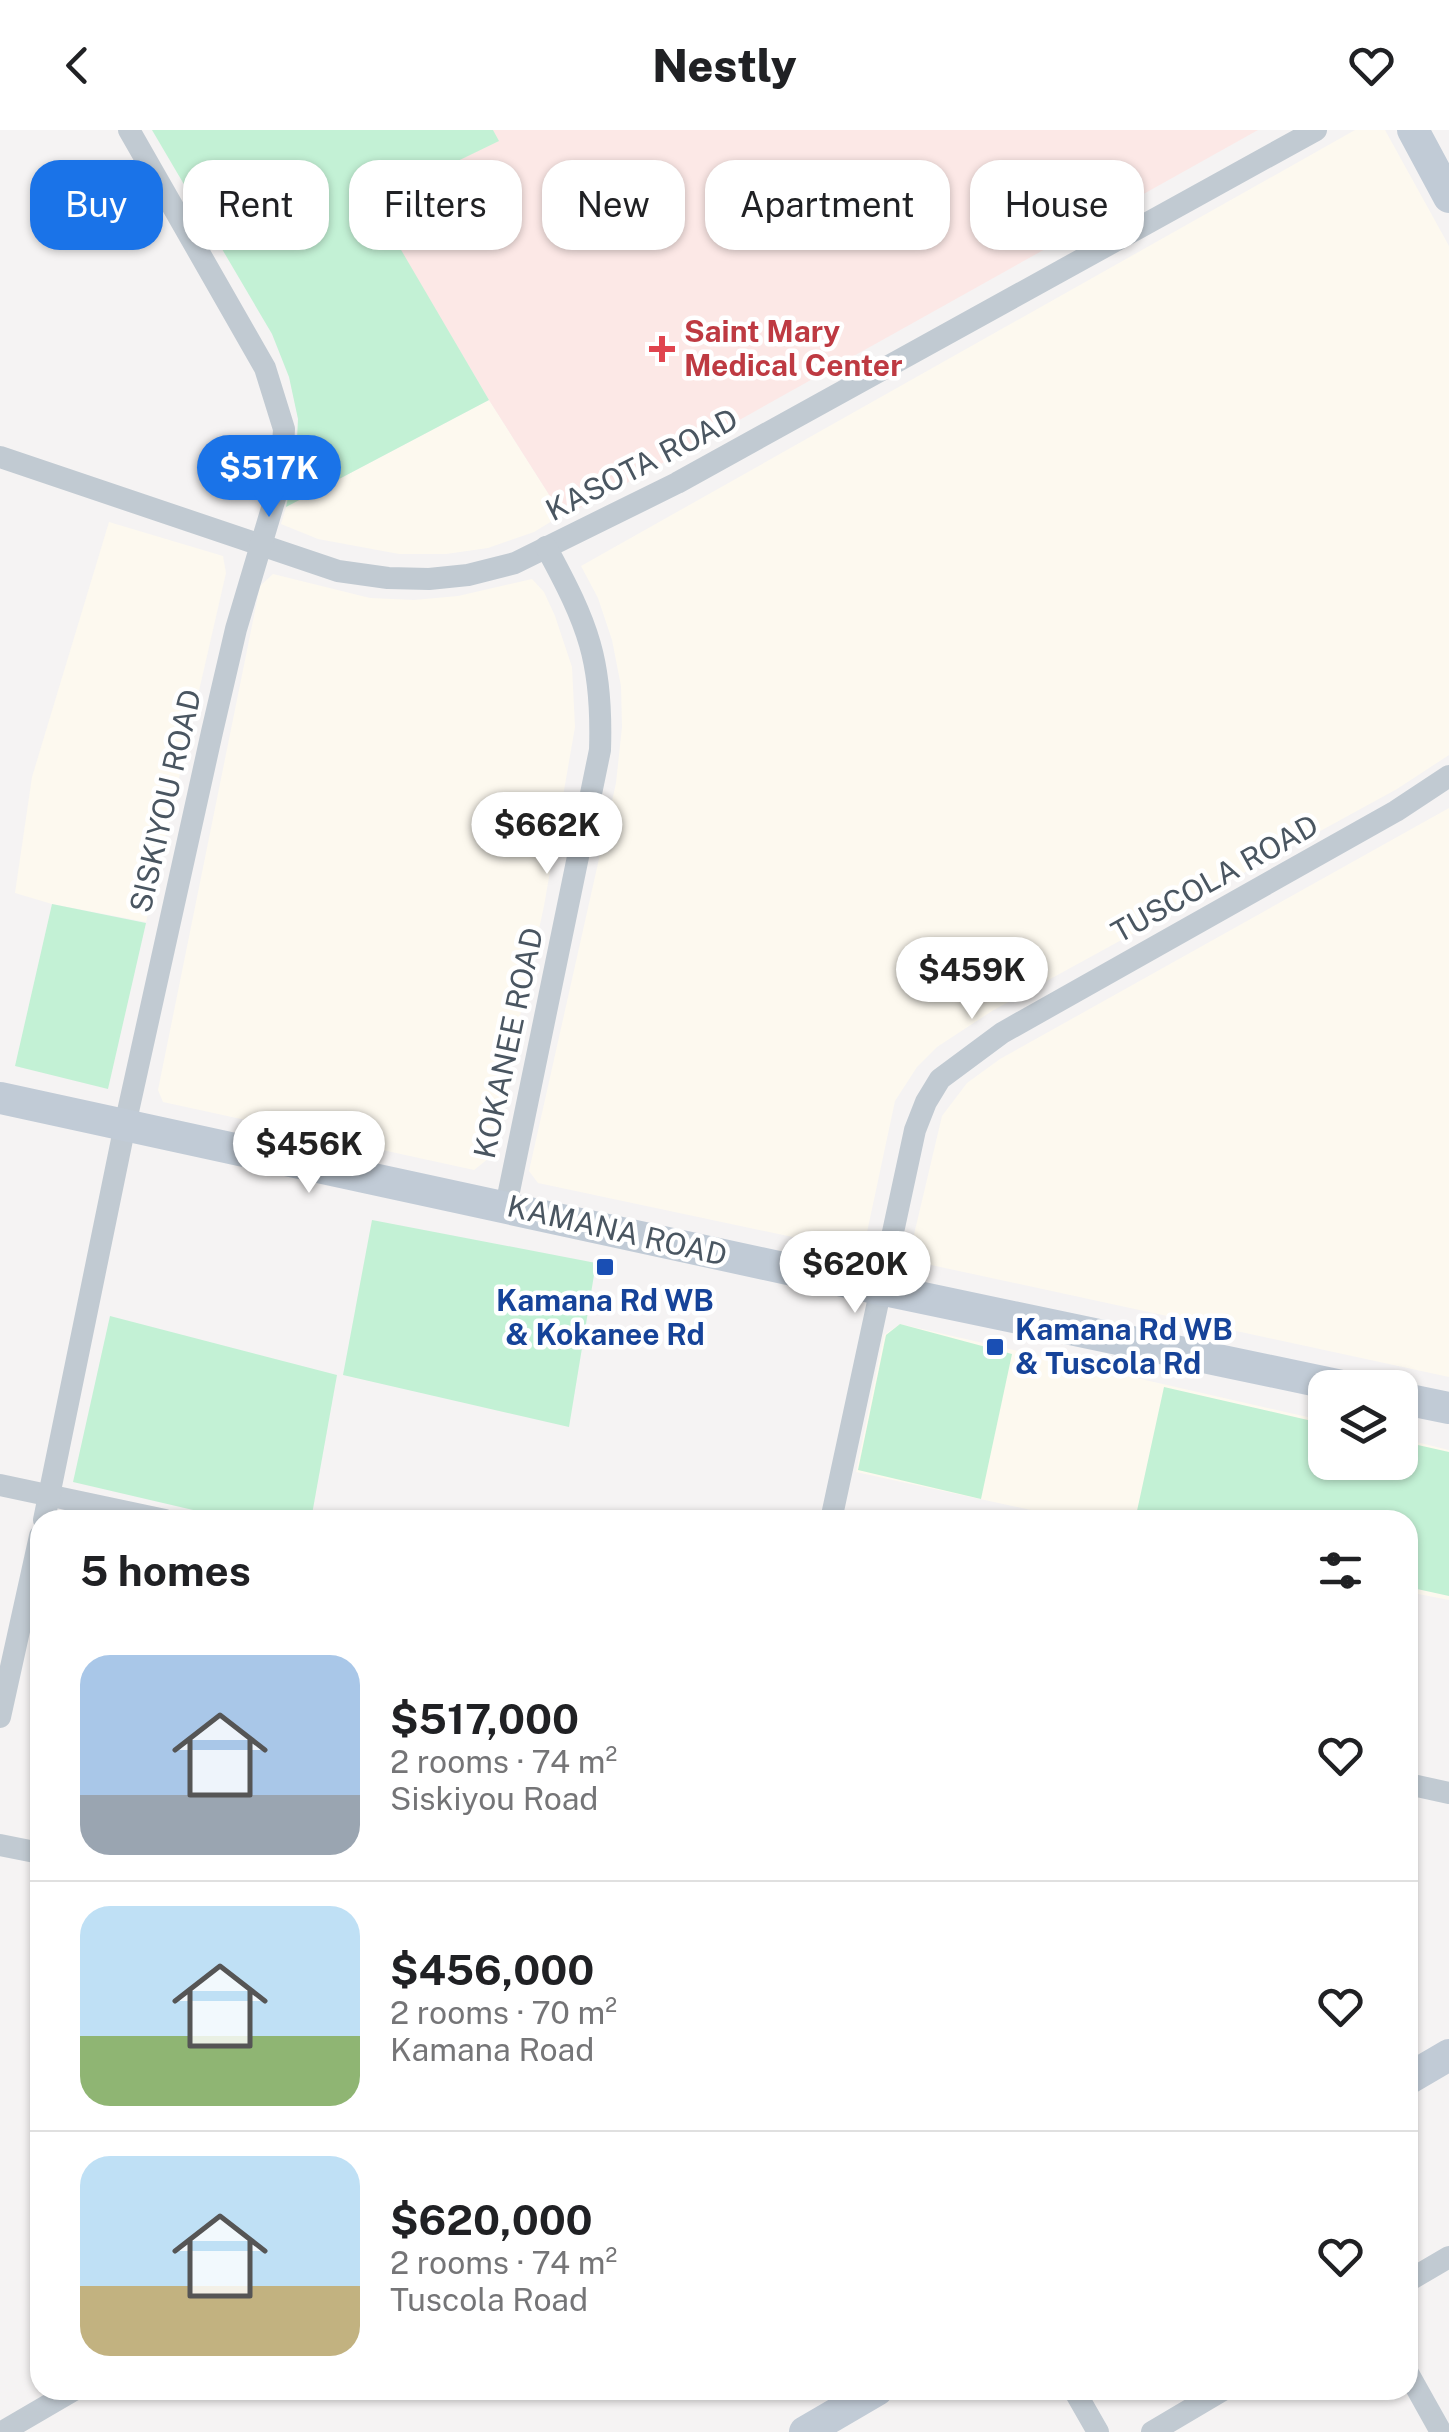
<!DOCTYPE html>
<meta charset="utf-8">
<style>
:root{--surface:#fff;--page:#f2f2f2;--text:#202124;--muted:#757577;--line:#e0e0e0;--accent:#1a73e8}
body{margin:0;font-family:"Public Sans",sans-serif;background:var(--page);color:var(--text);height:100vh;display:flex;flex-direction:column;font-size:38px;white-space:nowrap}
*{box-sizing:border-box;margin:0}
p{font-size:32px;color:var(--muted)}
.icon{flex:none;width:55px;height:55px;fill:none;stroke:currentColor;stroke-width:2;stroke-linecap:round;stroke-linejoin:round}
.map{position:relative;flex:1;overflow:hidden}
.sheet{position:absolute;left:30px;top:1380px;width:1388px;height:890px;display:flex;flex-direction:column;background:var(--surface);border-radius:30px;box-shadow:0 2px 8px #0004}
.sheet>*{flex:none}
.guide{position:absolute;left:30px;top:30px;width:1390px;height:90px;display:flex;gap:20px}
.tools{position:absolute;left:1308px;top:1240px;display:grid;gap:20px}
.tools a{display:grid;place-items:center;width:110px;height:110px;border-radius:20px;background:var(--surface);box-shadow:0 2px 8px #0004;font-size:50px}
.price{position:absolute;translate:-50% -85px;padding:0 22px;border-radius:35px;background:#fff;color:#222;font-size:32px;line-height:65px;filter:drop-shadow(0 2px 5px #0008)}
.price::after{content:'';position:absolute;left:50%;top:60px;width:30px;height:22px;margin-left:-15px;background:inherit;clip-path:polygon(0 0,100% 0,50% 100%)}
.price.selected{background:var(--accent);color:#fff}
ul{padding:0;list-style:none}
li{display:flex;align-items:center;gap:30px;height:250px;padding:0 50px}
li+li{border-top:2px solid var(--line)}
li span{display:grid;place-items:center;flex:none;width:280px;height:200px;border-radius:30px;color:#555}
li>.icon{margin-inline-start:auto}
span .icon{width:120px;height:120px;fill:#fffc;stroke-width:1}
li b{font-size:42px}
h2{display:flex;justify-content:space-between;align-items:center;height:120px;padding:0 50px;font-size:42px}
.tag{padding:0 35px;border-radius:30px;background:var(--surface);box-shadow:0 2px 8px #0004;font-size:35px;line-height:90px}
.tag.selected{background:var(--accent);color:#fff}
header{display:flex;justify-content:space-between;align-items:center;height:130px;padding:0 50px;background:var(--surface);font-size:45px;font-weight:800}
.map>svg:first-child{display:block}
.commercial{fill:#fdf9ef}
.medical{fill:#fce8e6}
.green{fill:#c3f1d5}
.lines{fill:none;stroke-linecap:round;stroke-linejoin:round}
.street{stroke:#c1cad2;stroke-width:22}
.secondary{stroke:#c1cbd6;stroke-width:32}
.health-dot{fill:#e0444e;stroke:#fff;stroke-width:4}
.transit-dot{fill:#1a4fb4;stroke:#fff;stroke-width:4}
.labels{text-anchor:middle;stroke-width:9;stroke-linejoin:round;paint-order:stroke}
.health-label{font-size:30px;font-weight:bold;fill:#be3a42;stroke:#fff;text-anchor:start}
.street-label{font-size:30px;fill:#4a5661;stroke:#fff}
.transit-label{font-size:30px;font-weight:bold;fill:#164399;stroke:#fff}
</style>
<header><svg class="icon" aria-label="back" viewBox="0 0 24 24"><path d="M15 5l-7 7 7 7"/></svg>Nestly<svg class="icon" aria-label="heart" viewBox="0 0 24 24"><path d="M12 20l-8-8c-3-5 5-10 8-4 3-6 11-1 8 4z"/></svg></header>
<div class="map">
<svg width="1449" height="2302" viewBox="0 0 1449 2302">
<rect width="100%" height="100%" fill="#f5f3f3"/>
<!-- commercial -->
<g class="commercial">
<path d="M1355,0H1385L1449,116V625L1397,659L992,881L937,917L917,937L895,971L866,1107L849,1119L538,1053L529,1041L616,653L622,597L621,556L612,510L598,468L581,436Z"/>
<path d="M489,270L562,385L534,402L488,418L446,424H399L318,409L281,394L286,377Z"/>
<path d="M109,392L223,426L226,443L146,792L52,774L15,763L32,647Z"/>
<path d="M273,444L370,468L414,470L458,466L532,449L544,462L555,486L572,537L575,597L544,776L489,1028L474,1040L163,972L158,960L260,456Z"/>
<path d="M1449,678V1247L908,1130L942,986L967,953L1000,929Z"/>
<path d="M900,1194L1325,1291V1332H1400V1308L1449,1320V1470L1408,1462V1390H1077L856,1342L884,1205Z"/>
</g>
<!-- medical -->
<path class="medical" d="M493,0H1258L591,373L562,385L489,270L372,72L498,11Z"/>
<!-- green -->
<g class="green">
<path d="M152,0H493L499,11L373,72L489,270L286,377L296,330L298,289L289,247L272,204Z"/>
<path d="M52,774L146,793L108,959L15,936Z"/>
<path d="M372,1090L596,1133L569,1297L343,1245Z"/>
<path d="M110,1186L337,1245L311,1390H236L73,1352Z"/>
<path d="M900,1194L1012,1224L981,1369L858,1340L886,1205Z"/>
<path d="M1164,1257L1325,1294V1332H1400V1311L1449,1322V1466L1408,1457V1390H1135Z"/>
</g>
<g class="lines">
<!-- street -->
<g class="street">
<path d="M0,327L338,441L388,448L429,449L468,445L515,433L677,353L1316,0"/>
<path d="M506,1076L600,620C603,531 588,494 546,417"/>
<path d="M0,1355L165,1390"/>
<path d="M44,1390L125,995L212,602L236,499L281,348L284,299L265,238L129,0"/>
<path d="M831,1390L915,1000L926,972L940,949L1002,903L1396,681L1449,646"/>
<path d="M0,1587L40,1406"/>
<path d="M1408,1654L1449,1663"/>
<path d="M0,1715L40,1723"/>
<path d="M1408,2151L1449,2127"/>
<path d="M1408,2243L1441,2302"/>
<path d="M1074,2260L1098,2302"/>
<path d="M2,2302L74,2260"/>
<path d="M1152,2302L1223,2260"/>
</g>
<!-- secondary -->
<g class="secondary">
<path d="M1413,0L1449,67"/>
<path d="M0,968L880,1159L1351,1258"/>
<path d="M1400,1268L1449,1278"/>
<path d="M1408,1949L1449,1925"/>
<path d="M805,2302L877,2260"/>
</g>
</g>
<!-- markers -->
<path class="health-dot" d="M657 204h10v10h10v10h-10v10h-10v-10h-10v-10h10z"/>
<g class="transit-dot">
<rect x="595" y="1127" width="20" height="20" rx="5"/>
<rect x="985" y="1207" width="20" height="20" rx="5"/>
</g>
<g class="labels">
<!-- health labels -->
<g class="health-label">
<text x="684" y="212">Saint Mary<tspan x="684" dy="34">Medical Center</tspan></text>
</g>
<!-- street labels -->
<g class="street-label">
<text transform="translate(642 335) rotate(-27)" y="10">KASOTA ROAD</text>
<text transform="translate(166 671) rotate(-77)" y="10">SISKIYOU ROAD</text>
<text transform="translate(1215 749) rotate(-29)" y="10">TUSCOLA ROAD</text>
<text transform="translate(509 913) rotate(-78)" y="10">KOKANEE ROAD</text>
<text transform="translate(617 1101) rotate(13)" y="10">KAMANA ROAD</text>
</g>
<!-- transit labels -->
<g class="transit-label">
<text x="605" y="1181">Kamana Rd WB<tspan x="605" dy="34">&amp; Kokanee Rd</tspan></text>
<text x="1015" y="1210" text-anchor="start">Kamana Rd WB<tspan x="1015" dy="34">&amp; Tuscola Rd</tspan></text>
</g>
</g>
</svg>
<div class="tools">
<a><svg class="icon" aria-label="layers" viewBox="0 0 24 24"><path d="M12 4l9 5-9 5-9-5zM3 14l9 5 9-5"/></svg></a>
</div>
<b class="price selected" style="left:269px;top:390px">$517K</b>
<b class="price" style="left:547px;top:747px">$662K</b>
<b class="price" style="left:972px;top:892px">$459K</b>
<b class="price" style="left:309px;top:1066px">$456K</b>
<b class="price" style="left:855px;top:1186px">$620K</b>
<div class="guide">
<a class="tag selected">Buy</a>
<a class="tag">Rent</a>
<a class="tag">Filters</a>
<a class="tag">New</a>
<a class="tag">Apartment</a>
<a class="tag">House</a>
</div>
<section class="sheet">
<h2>5 homes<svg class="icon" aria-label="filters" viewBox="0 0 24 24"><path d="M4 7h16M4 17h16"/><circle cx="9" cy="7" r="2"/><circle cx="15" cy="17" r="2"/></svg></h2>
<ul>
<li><span style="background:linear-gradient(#a9c7e8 70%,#9aa5b1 0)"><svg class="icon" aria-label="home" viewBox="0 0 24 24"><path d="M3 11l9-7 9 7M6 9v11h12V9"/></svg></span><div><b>$517,000</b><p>2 rooms · 74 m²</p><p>Siskiyou Road</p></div><svg class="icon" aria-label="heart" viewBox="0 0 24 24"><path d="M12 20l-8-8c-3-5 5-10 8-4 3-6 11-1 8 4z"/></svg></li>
<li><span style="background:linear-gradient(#bfe0f5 65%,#8fb573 0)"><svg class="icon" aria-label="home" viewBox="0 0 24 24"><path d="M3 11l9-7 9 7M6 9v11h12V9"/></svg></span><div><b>$456,000</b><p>2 rooms · 70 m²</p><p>Kamana Road</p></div><svg class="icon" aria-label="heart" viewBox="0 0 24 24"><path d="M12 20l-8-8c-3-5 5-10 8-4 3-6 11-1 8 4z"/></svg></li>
<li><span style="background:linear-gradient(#bfe0f5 65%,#c2b280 0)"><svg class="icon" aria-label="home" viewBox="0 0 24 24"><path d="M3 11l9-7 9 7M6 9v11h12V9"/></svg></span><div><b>$620,000</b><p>2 rooms · 74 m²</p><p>Tuscola Road</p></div><svg class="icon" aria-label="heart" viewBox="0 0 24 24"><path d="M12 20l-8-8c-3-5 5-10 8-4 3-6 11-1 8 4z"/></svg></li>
</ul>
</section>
</div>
